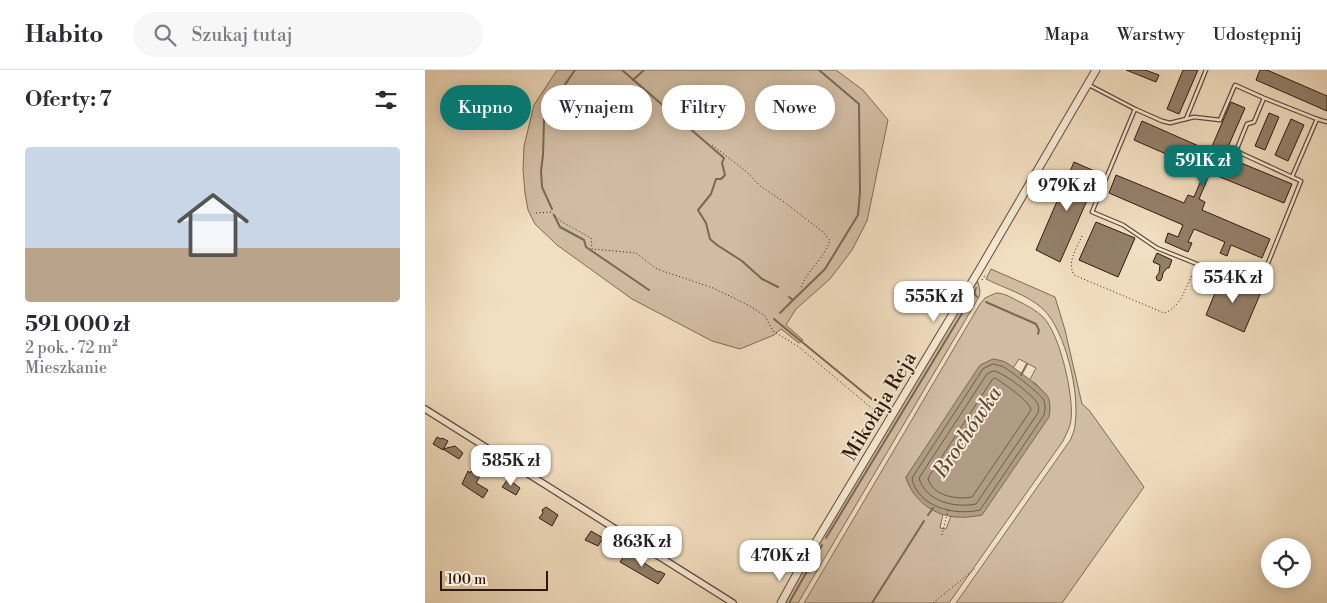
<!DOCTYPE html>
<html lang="pl">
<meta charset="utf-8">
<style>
:root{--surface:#fff;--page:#f7f7f7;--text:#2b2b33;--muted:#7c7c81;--line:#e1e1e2;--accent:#0f766e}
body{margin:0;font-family:"Libre Bodoni",serif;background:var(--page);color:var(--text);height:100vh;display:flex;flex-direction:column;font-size:19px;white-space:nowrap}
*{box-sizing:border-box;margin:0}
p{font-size:16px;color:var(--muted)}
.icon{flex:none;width:28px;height:28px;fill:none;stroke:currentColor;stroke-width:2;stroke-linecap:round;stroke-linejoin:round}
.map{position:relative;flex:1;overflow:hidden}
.details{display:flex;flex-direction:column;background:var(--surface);width:425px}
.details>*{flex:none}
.banner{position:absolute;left:15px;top:15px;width:475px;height:45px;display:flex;gap:10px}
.controls{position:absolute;left:836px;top:468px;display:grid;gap:10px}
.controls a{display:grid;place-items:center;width:50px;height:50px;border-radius:50%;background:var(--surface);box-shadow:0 2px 12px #0003;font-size:25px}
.scale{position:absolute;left:15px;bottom:12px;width:108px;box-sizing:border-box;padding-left:5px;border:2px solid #2f180d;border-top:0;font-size:14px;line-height:18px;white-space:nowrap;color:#2f180d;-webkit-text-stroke:4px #f7ead6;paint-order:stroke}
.price{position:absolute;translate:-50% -42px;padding:0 11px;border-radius:10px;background:#fff;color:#222;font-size:16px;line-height:32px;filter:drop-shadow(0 1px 2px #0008)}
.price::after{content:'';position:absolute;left:50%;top:30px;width:15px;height:11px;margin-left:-8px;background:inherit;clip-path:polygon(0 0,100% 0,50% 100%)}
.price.active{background:var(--accent);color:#fff}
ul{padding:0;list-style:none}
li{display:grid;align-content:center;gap:10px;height:265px;padding:0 25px}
li span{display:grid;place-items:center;height:155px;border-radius:5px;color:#555}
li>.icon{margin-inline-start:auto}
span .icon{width:90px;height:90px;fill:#fffc;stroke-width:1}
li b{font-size:21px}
h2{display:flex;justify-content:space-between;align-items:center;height:60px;padding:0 25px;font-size:21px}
.pill{padding:0 18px;border-radius:22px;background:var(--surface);box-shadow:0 2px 12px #0003;font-size:18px;line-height:45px}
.pill.active{background:var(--accent);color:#fff}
header{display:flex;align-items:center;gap:30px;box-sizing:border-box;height:70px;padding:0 25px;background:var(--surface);border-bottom:1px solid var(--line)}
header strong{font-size:24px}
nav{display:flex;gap:28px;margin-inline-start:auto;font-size:18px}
.search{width:350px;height:45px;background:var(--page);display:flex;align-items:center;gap:12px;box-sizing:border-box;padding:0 18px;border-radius:28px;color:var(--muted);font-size:19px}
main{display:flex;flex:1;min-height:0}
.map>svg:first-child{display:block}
.green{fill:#d1bca2;stroke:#806a58;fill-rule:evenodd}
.water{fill:#b09b83;stroke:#7c6754}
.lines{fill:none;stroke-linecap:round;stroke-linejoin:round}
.shore{stroke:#705a48;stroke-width:1}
.stream{stroke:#7c6754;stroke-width:2}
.building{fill:#947f6a;stroke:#2f180d}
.service-casing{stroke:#604a3a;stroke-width:5}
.minor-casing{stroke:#604a3a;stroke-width:8}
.tertiary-casing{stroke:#604a3a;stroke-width:9}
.path{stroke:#2f180d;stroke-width:1;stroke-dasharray:1 2.5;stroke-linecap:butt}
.service{stroke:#f7ead6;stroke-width:2.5}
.minor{stroke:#f7ead6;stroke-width:5.5}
.tertiary{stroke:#f7ead6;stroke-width:7}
.labels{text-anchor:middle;stroke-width:4;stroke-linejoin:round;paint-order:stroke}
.street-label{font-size:20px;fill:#2f180d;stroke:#f7ead6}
.water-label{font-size:21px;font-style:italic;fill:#634c3c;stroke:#f7ead6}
</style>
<header>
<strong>Habito</strong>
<div class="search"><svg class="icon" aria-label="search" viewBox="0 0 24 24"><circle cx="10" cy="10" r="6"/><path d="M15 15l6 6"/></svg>Szukaj tutaj</div>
<nav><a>Mapa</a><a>Warstwy</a><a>Udostępnij</a></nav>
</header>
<main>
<section class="details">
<h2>Oferty: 7<svg class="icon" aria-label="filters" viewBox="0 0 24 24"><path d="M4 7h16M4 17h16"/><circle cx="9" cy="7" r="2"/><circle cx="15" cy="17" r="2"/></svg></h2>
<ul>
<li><span style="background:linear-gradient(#c9d6e8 65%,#b9a48a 0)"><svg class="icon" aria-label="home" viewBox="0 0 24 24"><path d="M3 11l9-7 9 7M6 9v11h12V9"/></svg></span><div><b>591 000 zł</b><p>2 pok. · 72 m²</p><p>Mieszkanie</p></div></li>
</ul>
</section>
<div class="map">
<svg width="902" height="533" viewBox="0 0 902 533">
<rect width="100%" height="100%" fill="#f2dec0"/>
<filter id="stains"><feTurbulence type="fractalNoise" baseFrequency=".004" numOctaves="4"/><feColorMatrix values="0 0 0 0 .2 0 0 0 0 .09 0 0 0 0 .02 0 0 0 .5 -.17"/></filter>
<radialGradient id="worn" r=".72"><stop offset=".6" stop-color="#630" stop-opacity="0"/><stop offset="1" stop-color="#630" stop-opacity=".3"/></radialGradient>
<!-- green -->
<g class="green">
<path d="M132,0H411L438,20L463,50L442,151L427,180L405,209L371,239L361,255L378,270L374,273L356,259L349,265L315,279L287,271L207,229L132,175L110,154L103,140L100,123L98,100L99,76L109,35Z"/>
<path d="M566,199L630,227L640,260L657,334L664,340L719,417L637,533H531L646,369C647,365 650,360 650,355C655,324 641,261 618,239C603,225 579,218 561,209Z"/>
<path d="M553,212L555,221L554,227L373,533H360L374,507L550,214Z"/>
<path d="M571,223C579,223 585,227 593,231C601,235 611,240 618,247C635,264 649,326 646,350C645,358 641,364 638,371L524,533H379L555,234L560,228ZM594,289L611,298L604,311L610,313L622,326L533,447L526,446L521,459L515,458L518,444C504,434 485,425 481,407L586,296L588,298Z"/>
</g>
<!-- water -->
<path class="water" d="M568,289C572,290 576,290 580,292C589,297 618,319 623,327C626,334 625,340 624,347L557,445C550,446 542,448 534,447C510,447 487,430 481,407L555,295Z"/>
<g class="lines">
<!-- shore -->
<g class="shore">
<path d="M568,294C571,295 574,295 576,296C583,298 614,323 618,329C621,334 620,340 619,345L555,440C530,446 492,437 487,408L558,299Z"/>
<path d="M569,301C578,302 606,324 611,331C614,335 614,338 613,343L551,434C530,438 501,432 494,408L562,304Z"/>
<path d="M570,308C578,313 605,331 606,340L547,427C532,430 507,426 503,408L567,310Z"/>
</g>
<!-- stream -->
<g class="stream">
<path d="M197,0L299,88L297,93L300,105L296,109H291L286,124L273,140L281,153L285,169L292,175L317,191L337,209L353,217"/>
<path d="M208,10L219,0"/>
<path d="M127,139L117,117L116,101L118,85L119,50L121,42L150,0"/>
<path d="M129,145L135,157L159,170L161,177L224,220"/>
<path d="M551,218L549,223L552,227"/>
<path d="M368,230L400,199L433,145L435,122L434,34L394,0"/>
<path d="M561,232L611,254L614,260L613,264"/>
<path d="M355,243L368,230L364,227"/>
<path d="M349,249L460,340"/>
<path d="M596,305L602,294"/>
<path d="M503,445L508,438"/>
<path d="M401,468L550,222"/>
<path d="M364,533L397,475"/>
<path d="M447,533L499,451"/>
</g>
</g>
<!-- building -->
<g class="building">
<path d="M701,0H720L734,5L731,12Z"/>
<path d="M758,0H773L754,44L742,39Z"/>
<path d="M835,0H842L902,26V41L831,10Z"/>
<path d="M806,32L820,38L799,86L867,114L859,133L785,103L774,129L780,132L777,140L845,169L837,188L806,175L802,186L795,183L800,172L769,159L763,172L767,173L763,182L740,172L743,163L753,167L758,155L684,123L691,105L759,133L763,125L769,127L780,101L709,70L717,51L785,81Z"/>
<path d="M844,43L854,47L840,80L830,76Z"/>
<path d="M866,49L879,55L863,91L850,85Z"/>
<path d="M649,92L674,103L635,192L611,180Z"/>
<path d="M671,152L710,168L693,207L654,190Z"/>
<path d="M732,183L747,190L744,198H742L738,203L737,208L735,211L732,210L731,207L734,203L735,195L728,192Z"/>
<path d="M797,206L836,222L819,262L781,245Z"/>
<path d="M12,367L16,369L17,368L23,371L18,380L8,374Z"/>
<path d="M30,376L38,383L34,389L18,379Z"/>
<path d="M43,401L45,403L46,401L55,406L51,413L63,420L58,428L37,414Z"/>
<path d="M83,409L95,418L91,425L77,417Z"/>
<path d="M121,437L133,445L127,456L114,448L118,443L117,440Z"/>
<path d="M166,461L178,468L173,476L160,470Z"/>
<path d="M202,482L233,502L234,501L240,504L236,510L233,514L195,492Z"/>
</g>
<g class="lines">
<!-- service casing -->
<g class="service-casing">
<g id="service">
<path d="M664,15L710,39"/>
<path d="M839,28L810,15L795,50L769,47L745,53L737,51L710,39L667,142L698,155L732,178L782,198H799L835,213L876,111L811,81L822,54L829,52L839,28L892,49L902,52"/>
<path d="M761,49L781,0"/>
<path d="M867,107L892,49"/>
</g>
</g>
<!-- minor casing -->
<g class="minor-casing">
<path id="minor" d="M0,339L308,533"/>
</g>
<!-- tertiary casing -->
<g class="tertiary-casing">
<path id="tertiary" d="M356,533L373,502L556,197L671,0"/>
</g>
<!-- path -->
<g class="path">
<path d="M287,75L322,102L335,116L359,132L398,162L405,170C400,188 382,200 376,218"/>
<path d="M111,143L126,142L137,152L166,168L167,179L211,183L232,199L288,218L325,236L340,246L348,261L374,277L457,347"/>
<path d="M657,166C651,179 642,192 649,205L739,243C755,238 760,219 767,205"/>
<path d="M557,210L561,204"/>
<path d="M517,465L523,440"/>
<path d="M508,533L551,498"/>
</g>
<!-- service -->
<use href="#service" class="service"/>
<!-- minor -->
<use href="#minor" class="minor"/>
<!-- tertiary -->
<use href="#tertiary" class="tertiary"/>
</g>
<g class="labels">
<!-- street labels -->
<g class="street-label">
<text transform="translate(454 336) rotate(-59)" y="7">Mikołaja Reja</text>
</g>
<!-- water labels -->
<g class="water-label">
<text transform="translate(542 362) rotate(-56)" y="7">Brochówka</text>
</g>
</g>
<rect width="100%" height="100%" filter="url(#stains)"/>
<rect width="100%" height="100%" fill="url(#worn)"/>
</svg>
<div class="controls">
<a><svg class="icon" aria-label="locate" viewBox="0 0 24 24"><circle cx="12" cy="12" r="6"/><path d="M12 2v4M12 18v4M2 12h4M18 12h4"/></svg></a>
</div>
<div class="scale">100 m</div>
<b class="price active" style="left:778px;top:117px">591K zł</b>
<b class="price" style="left:642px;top:142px">979K zł</b>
<b class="price" style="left:808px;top:234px">554K zł</b>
<b class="price" style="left:509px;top:253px">555K zł</b>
<b class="price" style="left:86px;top:417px">585K zł</b>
<b class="price" style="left:217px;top:498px">863K zł</b>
<b class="price" style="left:355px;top:512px">470K zł</b>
<div class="banner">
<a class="pill active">Kupno</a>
<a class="pill">Wynajem</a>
<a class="pill">Filtry</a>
<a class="pill">Nowe</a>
</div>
</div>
</main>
